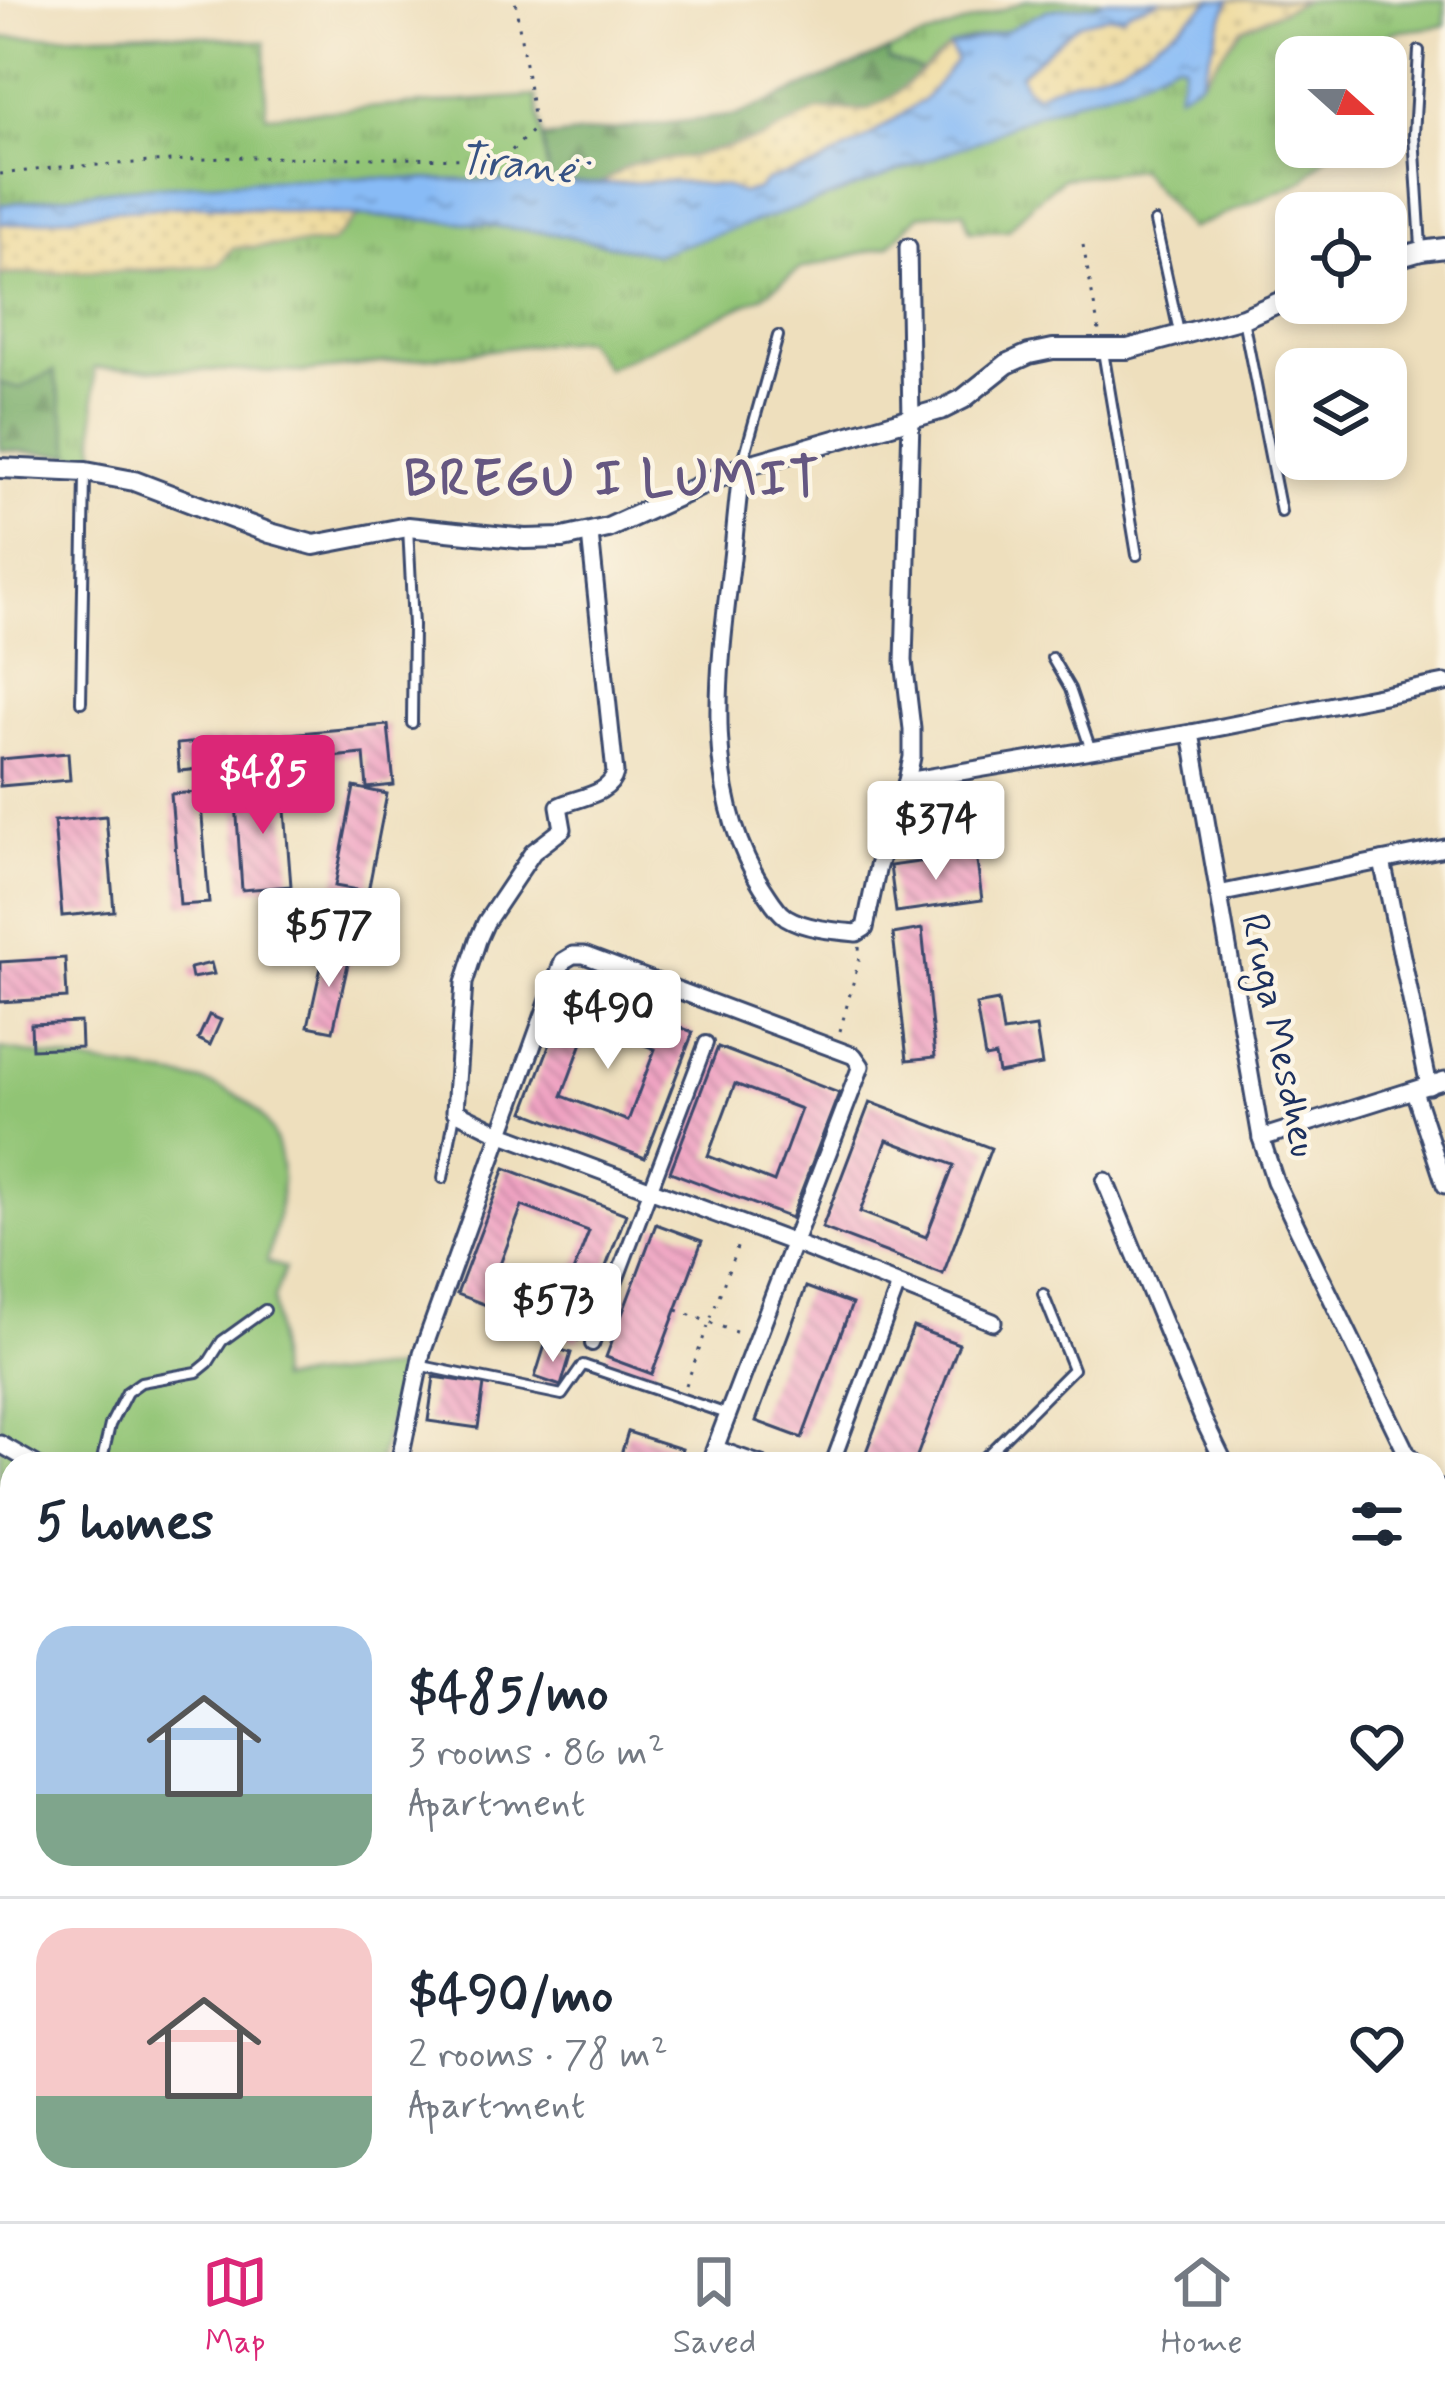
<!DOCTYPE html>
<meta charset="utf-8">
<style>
:root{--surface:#fff;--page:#f6f6f7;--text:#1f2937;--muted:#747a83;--line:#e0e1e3;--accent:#db2777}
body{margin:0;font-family:Mynerve,sans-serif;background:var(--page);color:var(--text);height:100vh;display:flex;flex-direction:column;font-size:45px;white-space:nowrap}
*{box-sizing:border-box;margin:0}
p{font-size:39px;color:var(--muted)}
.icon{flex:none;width:66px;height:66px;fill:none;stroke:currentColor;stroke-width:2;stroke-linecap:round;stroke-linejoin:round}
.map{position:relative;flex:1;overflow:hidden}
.panel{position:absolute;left:0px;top:1452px;width:1446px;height:771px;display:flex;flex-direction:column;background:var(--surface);border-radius:36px 36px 0 0;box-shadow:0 6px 18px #0003}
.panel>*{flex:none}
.needle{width:78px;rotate:111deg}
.controls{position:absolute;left:1275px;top:36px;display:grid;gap:24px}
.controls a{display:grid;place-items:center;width:132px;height:132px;border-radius:24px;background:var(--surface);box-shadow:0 6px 18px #0003;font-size:60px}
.price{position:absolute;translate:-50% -102px;padding:0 27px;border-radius:12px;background:#fff;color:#222;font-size:39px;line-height:78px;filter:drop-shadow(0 3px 6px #0008)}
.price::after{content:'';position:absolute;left:50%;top:72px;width:36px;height:27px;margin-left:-18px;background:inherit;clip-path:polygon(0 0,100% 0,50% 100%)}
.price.active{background:var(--accent);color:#fff}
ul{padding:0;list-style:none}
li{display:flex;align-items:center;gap:36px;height:300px;padding:0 36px}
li+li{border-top:3px solid var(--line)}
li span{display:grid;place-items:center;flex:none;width:336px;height:240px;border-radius:36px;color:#555}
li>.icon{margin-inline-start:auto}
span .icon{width:144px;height:144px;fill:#fffc;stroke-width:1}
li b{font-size:51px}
h2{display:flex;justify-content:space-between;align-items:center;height:144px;padding:0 36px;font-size:51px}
.tab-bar{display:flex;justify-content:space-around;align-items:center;height:168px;border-top:3px solid var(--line);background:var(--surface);font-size:33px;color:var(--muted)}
.tab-bar a{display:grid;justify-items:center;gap:6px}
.tab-bar .active{color:var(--accent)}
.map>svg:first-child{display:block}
.grass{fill:url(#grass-tufts);stroke:#567a69;stroke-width:3}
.forest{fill:url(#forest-firs);stroke:#486c62;stroke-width:3}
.sand{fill:url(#sand-dots);stroke:#84847e;stroke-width:3}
.green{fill:#91c474;stroke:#567a69;stroke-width:3}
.water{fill:url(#water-ripples);stroke:#5275aa;stroke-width:3}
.building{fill:url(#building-back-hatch);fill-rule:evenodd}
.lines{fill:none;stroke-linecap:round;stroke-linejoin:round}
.service-casing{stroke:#3b496c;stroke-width:14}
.pedestrian-casing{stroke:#3b496c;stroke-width:18}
.minor-casing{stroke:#3b496c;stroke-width:21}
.tertiary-casing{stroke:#3b496c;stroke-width:24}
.path{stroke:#3b496c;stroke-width:3;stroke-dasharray:3 9;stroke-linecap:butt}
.service{stroke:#fff;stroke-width:8}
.pedestrian{stroke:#fff;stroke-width:12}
.minor{stroke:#fff;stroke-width:15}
.tertiary{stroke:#fff;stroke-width:18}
.labels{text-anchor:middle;stroke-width:9;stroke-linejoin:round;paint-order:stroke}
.street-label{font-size:39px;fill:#1b2f5e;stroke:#fcf5e5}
.water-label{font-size:42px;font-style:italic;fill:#365284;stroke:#fcf5e5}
.district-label{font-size:51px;font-weight:bold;letter-spacing:3px;fill:#655781;stroke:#fcf5e5}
</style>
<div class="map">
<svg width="1445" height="2221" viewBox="0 0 1445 2221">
<defs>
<pattern id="grass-tufts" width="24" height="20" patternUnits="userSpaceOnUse" patternTransform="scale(3)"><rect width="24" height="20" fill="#91c474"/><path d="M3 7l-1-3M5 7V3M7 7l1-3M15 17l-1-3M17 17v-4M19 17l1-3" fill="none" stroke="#76a062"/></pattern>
<pattern id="forest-firs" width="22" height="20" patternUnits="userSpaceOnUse" patternTransform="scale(3)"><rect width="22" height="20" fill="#74aa66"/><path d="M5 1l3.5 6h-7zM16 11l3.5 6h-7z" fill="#5e8b57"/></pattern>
<pattern id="sand-dots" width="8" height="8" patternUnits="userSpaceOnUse" patternTransform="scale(3)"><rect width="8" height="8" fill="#eeda9e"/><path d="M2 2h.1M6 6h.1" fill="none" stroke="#ccbb8a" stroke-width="1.8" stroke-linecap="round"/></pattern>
<pattern id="water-ripples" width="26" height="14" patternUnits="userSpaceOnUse" patternTransform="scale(3)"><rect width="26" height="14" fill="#88bbf6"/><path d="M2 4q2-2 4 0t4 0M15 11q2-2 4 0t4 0" fill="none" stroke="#6e98ca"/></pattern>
<pattern id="building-back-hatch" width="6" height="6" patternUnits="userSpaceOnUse" patternTransform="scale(3)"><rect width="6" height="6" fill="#efa0c1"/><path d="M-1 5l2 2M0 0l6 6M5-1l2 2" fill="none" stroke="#c183a0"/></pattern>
</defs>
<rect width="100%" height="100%" fill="#fcf5e5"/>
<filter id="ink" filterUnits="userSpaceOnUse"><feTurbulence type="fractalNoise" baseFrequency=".00833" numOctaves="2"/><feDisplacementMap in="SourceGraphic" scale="24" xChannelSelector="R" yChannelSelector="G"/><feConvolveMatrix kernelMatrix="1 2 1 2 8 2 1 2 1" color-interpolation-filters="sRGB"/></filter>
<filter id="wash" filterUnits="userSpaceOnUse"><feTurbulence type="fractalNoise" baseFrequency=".004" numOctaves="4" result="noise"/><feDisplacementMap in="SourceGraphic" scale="48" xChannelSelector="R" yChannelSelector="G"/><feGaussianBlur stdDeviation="2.7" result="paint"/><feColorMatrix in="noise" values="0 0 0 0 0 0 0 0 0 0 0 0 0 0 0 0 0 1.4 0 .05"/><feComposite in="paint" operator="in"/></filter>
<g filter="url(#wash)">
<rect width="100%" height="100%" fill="#eedfbd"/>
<!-- grass -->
<g class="grass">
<path d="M1028,0H1106L1095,5L1047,10L1008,30L961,42L950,47L923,71L889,60L888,51Z"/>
<path d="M1305,0H1445V26L1392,32L1367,57H1296V147H1335L1303,181L1190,229L1139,169L1063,178L1035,201L1008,230L970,231L963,211L919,215L889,246L800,269L761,297L606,368L584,339L304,372L94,368L95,458L72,455L54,372L20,388L0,383V275L79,271H163L233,248L331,243L358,216L461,222L544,232L632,250L816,202L989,137L1014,123L1074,100L1129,84L1176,61L1184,64L1179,92L1200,81L1242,29Z"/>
<path d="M158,32L265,42L266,115L536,96L549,182L364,178L116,189L0,205V38Z"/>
</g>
<!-- forest -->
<g class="forest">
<path d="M888,51L889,60L923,71L893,96L868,110H819L764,138L693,156L632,164L600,184L549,182L543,138L738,115Z"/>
<path d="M54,371L72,455L0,450V383L20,388Z"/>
</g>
<!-- sand -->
<g class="sand">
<path d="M1160,0H1212C1190,23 1146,53 1118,67C1091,79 1061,81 1036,96L1026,88L1020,75L1079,23L1107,16H1122L1131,10Z"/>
<path d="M1229,0H1305L1242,29L1200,81Z"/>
<path d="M950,47L956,61L925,99L864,140L813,168L767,180L757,190L742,194L726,187L672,181L600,184L632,164L693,156L764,138L819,110H868L893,96Z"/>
<path d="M196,205L358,216L331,243L233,248L219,265C146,273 73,271 0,275V223L16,224L105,211Z"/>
</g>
<!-- green -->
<path class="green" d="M0,1049L201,1081C218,1087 240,1094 253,1107C298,1150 280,1210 267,1262L285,1268L274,1299L278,1380L405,1368L378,1464H12V2058L0,2035Z"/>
<!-- water -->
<path class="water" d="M1106,0H1160L1131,10L1123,16H1107L1079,23L1020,74L1026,88L1036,95L1050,87L1119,66L1177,28L1212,0H1229L1200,81L1178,94L1184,64L1176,61L1129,84L1074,100L1014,123L989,137L816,202L656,254L544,232L461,222L252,208L196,205L105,211L16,224L0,223V205L116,189L258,180L364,178L600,184L672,181L726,187L742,193L757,190L767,180L813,168L864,140L925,99L956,61L950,47L1008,30L1047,10L1095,5Z"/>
<g id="blocks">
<!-- building -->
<g class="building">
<path d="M388,725L394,785L367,788L364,754L179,771L177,744Z"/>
<path d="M68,753L70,780L0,786V759Z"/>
<path d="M283,785L291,886L242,890L235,788Z"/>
<path d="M354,787L387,794L368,892L335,886Z"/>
<path d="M200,792L209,903L180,905L171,794Z"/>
<path d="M106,816L114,911L62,916L54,821Z"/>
<path d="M976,854L982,900L896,912L890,866Z"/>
<path d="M922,929L935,1057L907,1060L893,934Z"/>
<path d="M325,949L350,955L333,1031L308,1026Z"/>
<path d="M65,958L67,998L0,1002V962Z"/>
<path d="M211,963L214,974L192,978L190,968Z"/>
<path d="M572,986L693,1032L645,1158L524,1112ZM589,1024L655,1049L628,1121L562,1096Z"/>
<path d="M998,1001L1003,1032L1036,1027L1042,1065L998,1073L995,1056L985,1058L976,1005Z"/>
<path d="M209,1015L221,1020L210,1045L198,1039Z"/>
<path d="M80,1022L81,1047L32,1049L31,1024Z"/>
<path d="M718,1047L839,1093L791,1218L670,1172ZM735,1084L801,1109L774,1182L708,1156Z"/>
<path d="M870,1102L991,1148L943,1274L822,1228ZM887,1140L954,1165L926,1237L860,1212Z"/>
<path d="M505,1168L626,1214L578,1340L457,1294ZM522,1206L589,1231L561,1303L495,1278Z"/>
<path d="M656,1224L702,1241L652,1374L606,1357Z"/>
<path d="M806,1287L852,1304L802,1438L756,1421Z"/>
<path d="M913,1327L959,1344L914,1464H873L863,1460Z"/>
<path d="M545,1345L571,1353L561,1386L535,1377Z"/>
<path d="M434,1377L484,1384L478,1428L428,1421Z"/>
<path d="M628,1432L682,1449L677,1464H618Z"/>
<path d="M115,2211L118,2214L145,2211H390L391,2220L327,2221L326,2217L294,2221H103V2216Z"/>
</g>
</g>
</g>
<g filter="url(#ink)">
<use href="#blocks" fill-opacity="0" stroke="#3b496c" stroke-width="3"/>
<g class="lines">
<!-- service casing -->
<g class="service-casing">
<g id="service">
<path d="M1419,51L1414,135L1421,247"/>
<path d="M1155,222L1179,332"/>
<path d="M1243,319L1281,512"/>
<path d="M1103,351L1137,555"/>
<path d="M742,465L778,336"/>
<path d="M408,527L413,625L412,723"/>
<path d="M1052,658L1070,689L1091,750"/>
<path d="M81,702L85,476"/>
<path d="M443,1178L455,1113"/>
<path d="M422,1366L562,1395L583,1365L727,1414"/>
<path d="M101,1464L110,1425L127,1392L141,1382L197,1372L208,1363L222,1341L265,1310"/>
<path d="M978,1464L1073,1369L1043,1294"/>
<path d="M1434,2193L1445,2192"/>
</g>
</g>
<!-- pedestrian casing -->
<g class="pedestrian-casing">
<g id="pedestrian">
<path d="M592,1344L706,1043"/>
<path d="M715,1447L763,1464"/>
<path d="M832,1464L899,1284"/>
</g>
</g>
<!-- minor casing -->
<g class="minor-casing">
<g id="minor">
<path d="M742,467C737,500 735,534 731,567C718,673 702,794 763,888C770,898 776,910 786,917C806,929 834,931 857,933L865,928L878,866L907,781L912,757V729L904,661L911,420L908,247"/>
<path d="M590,534L615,773C610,795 578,797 559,806L563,829L533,852L486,922L478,940L464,983L455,1111L502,1134L794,1243L993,1322"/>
<path d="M1191,733L1261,1138L1275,1181L1295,1223L1407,1454L1416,1464"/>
<path d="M907,781L1191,733L1445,683"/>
<path d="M1382,861L1429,1086"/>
<path d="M1218,894L1445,848"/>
<path d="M1414,1091L1445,1185"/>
<path d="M1261,1138L1445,1080"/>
<path d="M1105,1181L1203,1419L1225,1464"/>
<path d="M0,1444L35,1464"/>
<path d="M399,1464L422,1353L563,961L573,955H584L854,1056L861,1066L709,1464"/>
<path d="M1434,1485L1445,1496"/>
<path d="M1434,1893L1445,1904"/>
<path d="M0,2137L12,2130"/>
<path d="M1065,2221L1068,2211"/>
<path d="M1295,2221L1297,2211"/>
<path d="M1414,2221L1416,2211"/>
</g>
</g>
<!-- tertiary casing -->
<g class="tertiary-casing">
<g id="tertiary">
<path d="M1386,261L1421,251L1445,248"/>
<path d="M0,468L86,472L134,481L270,533L314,545L408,527L525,539L563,538L608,528L742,467L943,409L963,399L1007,364L1029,354L1053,349H1128L1243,318L1296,295"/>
</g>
</g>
<!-- path -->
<g class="path">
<path d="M0,174L62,167L242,157L503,159L535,128L515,0"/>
<path d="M1083,245L1099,331"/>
<path d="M840,1031L860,957L859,947"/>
<path d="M677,1310L738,1333"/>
<path d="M686,1385L739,1242"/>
<path d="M0,2049L12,2072"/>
<path d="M1,2185L12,2195"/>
<path d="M2,2185L12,2181"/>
<path d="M29,2211L39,2221L101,2214"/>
<path d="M98,2211L101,2214L108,2211"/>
<path d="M409,2213L423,2221"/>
<path d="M459,2221L460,2211"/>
<path d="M481,2221L482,2211"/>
<path d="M507,2221V2211"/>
<path d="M530,2221L532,2211"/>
</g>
<!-- service -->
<use href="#service" class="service"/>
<!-- pedestrian -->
<use href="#pedestrian" class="pedestrian"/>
<!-- minor -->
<use href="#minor" class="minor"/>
<!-- tertiary -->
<use href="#tertiary" class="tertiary"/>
</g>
</g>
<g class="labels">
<!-- street labels -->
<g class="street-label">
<text transform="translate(1281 1035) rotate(78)" y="14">Rruga Mesdheu</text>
</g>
<!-- water labels -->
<g class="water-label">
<text transform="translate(516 162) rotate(5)" y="15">Tiranë</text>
</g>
<!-- district labels -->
<g class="district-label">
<text x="613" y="495">BREGU I LUMIT</text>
</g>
</g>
</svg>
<div class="controls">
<a><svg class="needle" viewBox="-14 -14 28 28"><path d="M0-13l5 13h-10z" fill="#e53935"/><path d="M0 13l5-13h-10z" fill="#747a83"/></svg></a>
<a><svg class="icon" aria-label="locate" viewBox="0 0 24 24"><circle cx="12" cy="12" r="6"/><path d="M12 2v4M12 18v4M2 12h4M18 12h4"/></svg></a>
<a><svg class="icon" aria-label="layers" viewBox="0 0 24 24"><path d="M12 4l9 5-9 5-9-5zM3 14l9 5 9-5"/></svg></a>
</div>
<b class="price active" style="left:263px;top:837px">$485</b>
<b class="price" style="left:936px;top:883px">$374</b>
<b class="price" style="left:329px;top:990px">$577</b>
<b class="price" style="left:608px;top:1072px">$490</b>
<b class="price" style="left:553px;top:1365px">$573</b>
<section class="panel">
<h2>5 homes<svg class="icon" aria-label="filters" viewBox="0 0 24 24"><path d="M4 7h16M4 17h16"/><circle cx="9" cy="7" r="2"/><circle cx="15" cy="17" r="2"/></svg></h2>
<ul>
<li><span style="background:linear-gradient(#a9c7e8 70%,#7fa58c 0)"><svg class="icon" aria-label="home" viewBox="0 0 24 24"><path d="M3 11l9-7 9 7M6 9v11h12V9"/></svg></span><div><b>$485/mo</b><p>3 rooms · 86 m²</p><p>Apartment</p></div><svg class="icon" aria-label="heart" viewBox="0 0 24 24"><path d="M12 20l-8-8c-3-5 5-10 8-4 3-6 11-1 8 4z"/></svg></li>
<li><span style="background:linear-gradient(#f6c9c9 70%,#7fa58c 0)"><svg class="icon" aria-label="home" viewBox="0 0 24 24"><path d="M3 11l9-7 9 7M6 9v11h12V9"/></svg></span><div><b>$490/mo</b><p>2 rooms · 78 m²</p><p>Apartment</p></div><svg class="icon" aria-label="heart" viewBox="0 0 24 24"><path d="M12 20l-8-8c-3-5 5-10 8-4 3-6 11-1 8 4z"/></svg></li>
</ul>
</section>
</div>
<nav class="tab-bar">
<a class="active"><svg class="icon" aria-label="map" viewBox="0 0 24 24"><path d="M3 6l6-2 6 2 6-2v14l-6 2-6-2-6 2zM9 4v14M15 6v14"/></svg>Map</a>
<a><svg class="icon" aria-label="saved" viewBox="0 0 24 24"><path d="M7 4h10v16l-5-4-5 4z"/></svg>Saved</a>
<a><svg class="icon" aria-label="home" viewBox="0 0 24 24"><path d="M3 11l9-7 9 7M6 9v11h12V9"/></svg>Home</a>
</nav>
